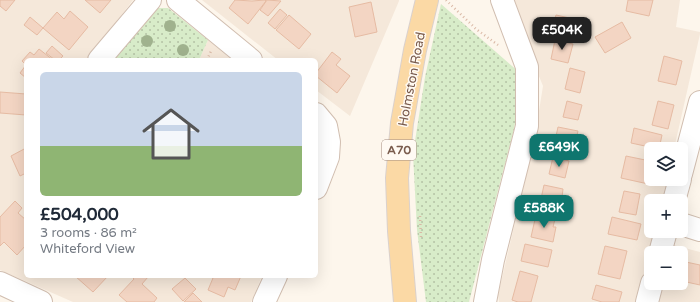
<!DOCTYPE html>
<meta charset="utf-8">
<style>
:root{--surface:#fff;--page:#f6f6f7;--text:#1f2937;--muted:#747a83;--accent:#0f766e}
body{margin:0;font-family:"Varela Round",sans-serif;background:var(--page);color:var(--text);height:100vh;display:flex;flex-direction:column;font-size:15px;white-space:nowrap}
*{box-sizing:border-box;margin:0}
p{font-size:13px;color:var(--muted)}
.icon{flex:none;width:22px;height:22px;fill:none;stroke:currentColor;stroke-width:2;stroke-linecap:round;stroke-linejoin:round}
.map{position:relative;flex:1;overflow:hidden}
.details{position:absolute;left:24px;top:58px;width:294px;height:220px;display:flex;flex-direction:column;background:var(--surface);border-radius:6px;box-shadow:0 4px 16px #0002}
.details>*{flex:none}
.fabs{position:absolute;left:644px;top:142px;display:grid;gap:8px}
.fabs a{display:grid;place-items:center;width:44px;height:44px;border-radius:6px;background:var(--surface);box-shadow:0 4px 16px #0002;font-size:20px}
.price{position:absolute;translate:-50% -34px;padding:0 9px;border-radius:8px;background:var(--accent);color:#fff;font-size:13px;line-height:26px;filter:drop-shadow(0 1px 2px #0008)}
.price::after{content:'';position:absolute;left:50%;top:24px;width:12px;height:9px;margin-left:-6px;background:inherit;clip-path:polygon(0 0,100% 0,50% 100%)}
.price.selected{background:#222;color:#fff}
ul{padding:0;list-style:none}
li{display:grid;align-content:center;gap:8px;height:212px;padding:0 16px}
li span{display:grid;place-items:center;height:124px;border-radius:6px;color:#555}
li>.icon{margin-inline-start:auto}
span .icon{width:72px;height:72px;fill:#fffc;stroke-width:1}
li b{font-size:17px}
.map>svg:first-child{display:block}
.residential{fill:#f5e8da;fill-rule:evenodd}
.grass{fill:url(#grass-dots)}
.building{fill:#f3d5c3;stroke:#e6bba3}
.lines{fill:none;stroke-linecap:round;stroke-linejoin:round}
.minor-casing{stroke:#d1beb0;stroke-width:24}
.major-casing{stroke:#dad1cd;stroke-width:24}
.path{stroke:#d9b8a5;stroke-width:2.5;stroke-dasharray:1 3;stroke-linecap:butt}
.minor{stroke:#fff;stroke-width:22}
.major{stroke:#fbd9a5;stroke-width:22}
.tree{fill:#a0b28e}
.labels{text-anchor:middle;stroke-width:3;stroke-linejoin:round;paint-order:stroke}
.shield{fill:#fffaf3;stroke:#a28b7f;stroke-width:1}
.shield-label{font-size:12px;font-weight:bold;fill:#7a5c4d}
.street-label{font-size:13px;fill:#7a5c4d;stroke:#fffaf3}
</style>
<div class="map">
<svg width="700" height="302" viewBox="0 0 700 302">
<defs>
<pattern id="grass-dots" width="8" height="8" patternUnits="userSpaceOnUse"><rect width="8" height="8" fill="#d8ecc9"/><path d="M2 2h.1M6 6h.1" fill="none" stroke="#b4c2a5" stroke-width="1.8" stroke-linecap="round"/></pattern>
</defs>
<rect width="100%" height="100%" fill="#fdf6ec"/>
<!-- residential -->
<g class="residential">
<path d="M0,0H133L87,60H26V276H262L251,302H73L0,270Z"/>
<path d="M202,0H399V1L350,116L316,90V60H278Z"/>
<path d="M508,0H680L676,27L700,32V34L674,149H651V179H668L663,201H651V231H656L654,240L700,252V302H499L498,295L534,142L543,86ZM651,253H681V283H651Z"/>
<path d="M208,40L232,60H199Z"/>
</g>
<!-- grass -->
<g class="grass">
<path d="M441,4L520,73L522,81L514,129L469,302H426L417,230L413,154L425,77Z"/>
<path d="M157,8H168L208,40L199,60H111Z"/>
</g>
<!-- building -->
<g class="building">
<path d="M0,0H15L6,11L0,6Z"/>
<path d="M85,0H111L100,13Z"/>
<path d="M235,0L252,1L265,0L266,1L248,24L229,8Z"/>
<path d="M267,0L281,1L268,16L260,10Z"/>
<path d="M628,0H653L649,16L626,11Z"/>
<path d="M371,2L377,32L355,37L349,7Z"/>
<path d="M280,9L287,15L275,29L268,23Z"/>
<path d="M70,11L88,27L69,50L43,28L57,12L64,19Z"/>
<path d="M289,15L311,34L299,49L276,30Z"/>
<path d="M556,15L574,19L569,38L551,34Z"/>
<path d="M30,17L43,28L37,35L24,25Z"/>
<path d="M622,22L631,38L605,53L595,37Z"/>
<path d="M555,40L573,44L568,63L551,59Z"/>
<path d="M52,46L63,56L59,60H55L46,53Z"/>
<path d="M39,49L53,60H26V78L20,73L26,65L22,61L30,52L34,55Z"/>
<path d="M332,52L341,59L336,65L350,76L337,93L316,76V73Z"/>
<path d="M664,56L682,61L676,85L658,81Z"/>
<path d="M570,68L585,72L580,93L565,89Z"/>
<path d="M0,92L26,94V115L0,113Z"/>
<path d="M567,101L582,105L578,120L563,117Z"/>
<path d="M658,101L674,105L668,129L652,125Z"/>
<path d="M558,127L578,131L576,139H579L575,154L553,150Z"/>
<path d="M634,128L662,135L659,149L631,143Z"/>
<path d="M26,148V173L20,176L11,156Z"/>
<path d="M626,156L650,161L647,177L654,179L653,185L621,178Z"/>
<path d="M553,157L569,161L565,178L549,174Z"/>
<path d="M544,185L563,189L562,197H565L561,213L539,208Z"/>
<path d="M624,191L640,194L636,215L619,212Z"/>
<path d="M15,201L22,208L18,213L26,220V245L17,255L4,242L0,246V217Z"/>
<path d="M536,215L555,219L553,227H556L553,242L531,237Z"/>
<path d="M612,217L641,224L637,240L608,234Z"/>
<path d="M525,244L552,250L548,267L521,261Z"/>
<path d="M605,246L627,251L620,279L598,274Z"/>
<path d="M686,262L700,265V285L682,281Z"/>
<path d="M520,271L538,276L531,302H518L512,300Z"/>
<path d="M75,276H108L93,292Z"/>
<path d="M131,276L148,277L142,284L157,298L154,302H127L119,295L134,279Z"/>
<path d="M208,276H241L235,290L228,287L224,297L208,290L213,278Z"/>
<path d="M185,278L196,289L183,301L172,289Z"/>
<path d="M596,285L622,292L619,302H602L592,299Z"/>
<path d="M193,293L202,302H184Z"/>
</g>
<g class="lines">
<!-- minor casing -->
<g class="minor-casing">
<g id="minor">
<path d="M178,0L251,60"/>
<path d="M99,60L150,0"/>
<path d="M316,114L326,126L329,142L328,157L316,188"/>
<path d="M681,174L700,102"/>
<path d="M674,201L680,179"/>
<path d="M681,224L700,230"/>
<path d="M660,253L666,231"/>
<path d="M0,283L41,302"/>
<path d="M264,302L276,276"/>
<path d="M485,302L493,260L527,126V67L502,0"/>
<path d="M647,302L652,283"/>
</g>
</g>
<!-- major casing -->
<g class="major-casing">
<path id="major" d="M405,302L399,231L397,178L402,123L415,50L427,0"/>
</g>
<!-- path -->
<g class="path">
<path d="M446,0L476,29L498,45"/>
<path d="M207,60L211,51"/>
<path d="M420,216L421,237"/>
</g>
<!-- minor -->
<use href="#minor" class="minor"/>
<!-- major -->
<use href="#major" class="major"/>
</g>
<!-- trees -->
<g class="tree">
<circle cx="170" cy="26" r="6"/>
<circle cx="147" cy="41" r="6"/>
<circle cx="183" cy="50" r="6"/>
</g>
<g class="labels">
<!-- shield labels -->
<rect class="shield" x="382" y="140" width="34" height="20" rx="3"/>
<g class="shield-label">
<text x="399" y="154">A70</text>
</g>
<!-- street labels -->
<g class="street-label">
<text transform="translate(411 79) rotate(-79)" y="5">Holmston Road</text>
</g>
</g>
</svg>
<div class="fabs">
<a><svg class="icon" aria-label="layers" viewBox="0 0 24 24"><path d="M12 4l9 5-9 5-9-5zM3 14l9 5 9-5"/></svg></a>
<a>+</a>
<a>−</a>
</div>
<b class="price selected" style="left:562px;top:51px">£504K</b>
<b class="price" style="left:559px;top:168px">£649K</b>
<b class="price" style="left:544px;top:229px">£588K</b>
<section class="details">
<ul>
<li><span style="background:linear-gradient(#c9d6e8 60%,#8fb573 0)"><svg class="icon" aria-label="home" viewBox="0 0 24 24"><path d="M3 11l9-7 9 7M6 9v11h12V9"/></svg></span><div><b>£504,000</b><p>3 rooms · 86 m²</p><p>Whiteford View</p></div></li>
</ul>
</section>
</div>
